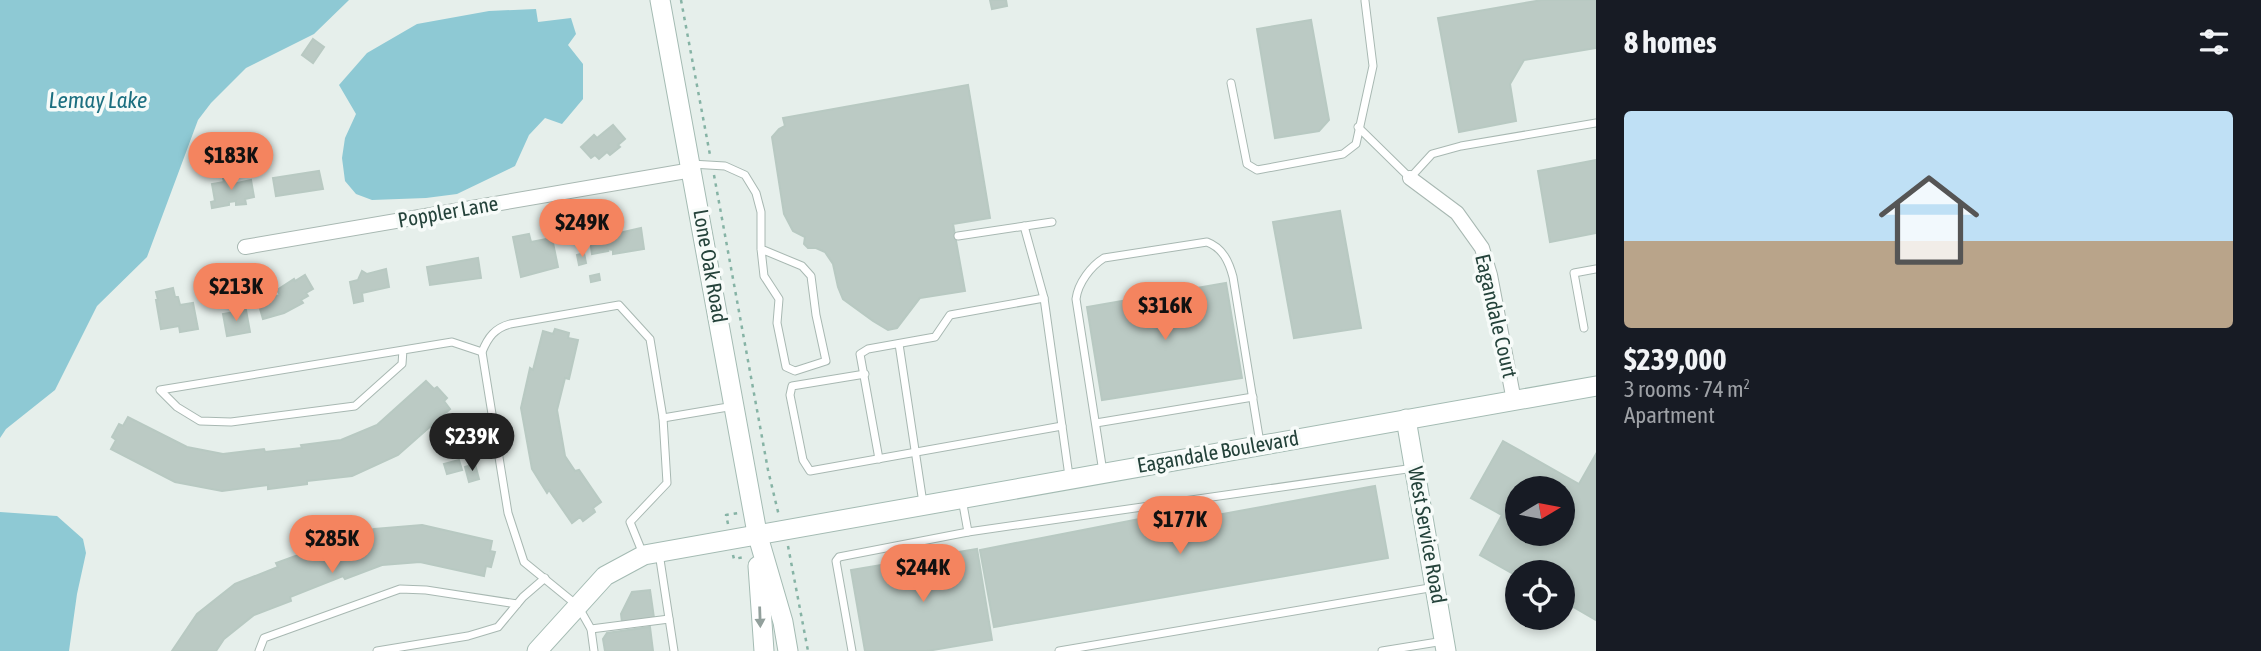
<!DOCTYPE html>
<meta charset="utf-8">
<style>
:root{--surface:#171b24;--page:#242831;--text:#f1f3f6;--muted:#9ea1a6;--accent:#f4845f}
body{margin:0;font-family:"Asap Condensed",sans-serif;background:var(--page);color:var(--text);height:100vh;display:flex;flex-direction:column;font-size:26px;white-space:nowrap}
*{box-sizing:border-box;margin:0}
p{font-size:23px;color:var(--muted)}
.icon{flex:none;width:38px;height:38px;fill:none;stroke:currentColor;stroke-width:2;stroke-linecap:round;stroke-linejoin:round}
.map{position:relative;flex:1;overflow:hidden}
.panel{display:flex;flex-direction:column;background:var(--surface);width:665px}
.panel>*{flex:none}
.needle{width:46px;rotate:80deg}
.tools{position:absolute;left:1505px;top:476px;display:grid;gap:14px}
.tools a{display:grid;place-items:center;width:70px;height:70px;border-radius:50%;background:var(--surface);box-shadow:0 4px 10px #0003;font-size:35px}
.price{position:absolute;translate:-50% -60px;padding:0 16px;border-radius:24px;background:var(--accent);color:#111;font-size:23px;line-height:46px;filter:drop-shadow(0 2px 4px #0008)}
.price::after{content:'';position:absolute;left:50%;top:42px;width:21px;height:16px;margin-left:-10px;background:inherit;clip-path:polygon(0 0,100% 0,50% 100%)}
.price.current{background:#222;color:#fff}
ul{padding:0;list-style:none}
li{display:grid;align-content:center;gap:14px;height:371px;padding:0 28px}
li span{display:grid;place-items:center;height:217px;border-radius:7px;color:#555}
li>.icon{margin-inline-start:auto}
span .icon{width:126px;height:126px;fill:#fffc;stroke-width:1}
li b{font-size:30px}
h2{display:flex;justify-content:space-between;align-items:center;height:84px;padding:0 28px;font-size:30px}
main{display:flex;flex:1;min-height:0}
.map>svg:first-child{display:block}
.water{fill:#8ec9d4}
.building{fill:#bbcac4;stroke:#b8c9c2;stroke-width:2;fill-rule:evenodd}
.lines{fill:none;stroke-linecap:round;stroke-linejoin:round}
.lane-casing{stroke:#a8b8b2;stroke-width:9}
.street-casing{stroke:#a8b8b2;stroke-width:16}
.secondary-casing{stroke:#a4bbb3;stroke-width:21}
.path{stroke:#86b3a5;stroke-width:2.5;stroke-dasharray:3.5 5;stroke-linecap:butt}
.lane{stroke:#fff;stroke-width:7}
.street{stroke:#fff;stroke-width:14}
.secondary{stroke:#fff;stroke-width:19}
.oneway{fill:#92a09c}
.labels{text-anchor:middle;stroke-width:7;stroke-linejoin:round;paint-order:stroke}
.street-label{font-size:21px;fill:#24423a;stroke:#f7fbf9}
.water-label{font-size:23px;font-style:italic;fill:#1c6f80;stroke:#f7fbf9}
</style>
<main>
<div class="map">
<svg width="1596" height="651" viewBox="0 0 1596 651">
<rect width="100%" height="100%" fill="#e6efeb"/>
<!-- water -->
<g class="water">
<path d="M0,0H349L314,34L246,68L211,103L198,120L147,257L97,306L55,390L6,429L0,438Z"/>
<path d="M536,9L538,22L571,18L576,34L568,45L583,64V99L562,124L545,118L529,135L515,166L457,194L426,198L372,200L356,194L345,181L342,158L345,138L356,114L339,85L367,53L417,24L489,11Z"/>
<path d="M0,512L57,516L83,539L86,553L77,594L69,651H0Z"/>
</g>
<!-- building -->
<g class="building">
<path d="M990,0H1006L1007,6L992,9Z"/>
<path d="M1542,0H1596V48L1524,60L1510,84L1516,121L1459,132L1438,18Z"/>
<path d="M1311,20L1329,120L1319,131L1275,138L1257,29Z"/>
<path d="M313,39L324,47L313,63L302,55Z"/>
<path d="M968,85L990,218L953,224L965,291L920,298L897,328L888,330L873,321L843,299L838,287L833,264L825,252L816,248H808L804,244L805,237L793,231L784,214L772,137L779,129L785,126L783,118Z"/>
<path d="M613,125L625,139L618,145L620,147L610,155L607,152L599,159L595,155L591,158L581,147L594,135L597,138Z"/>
<path d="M1596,160V233L1550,242L1538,171Z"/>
<path d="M319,171L323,189L276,196L273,178Z"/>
<path d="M231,173L233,184L251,180L254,197L245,199L246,204L236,205V201L229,202V205L212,208L211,202L215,201L212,184L224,182L222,174Z"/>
<path d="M1340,211L1361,328L1294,338L1273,222Z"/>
<path d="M603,222L606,236L641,228L644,249L613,254V250L607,249L608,251L592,254L588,224Z"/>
<path d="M529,234L531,242L552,238L558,267L521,277L513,237Z"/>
<path d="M584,253L586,263L579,265L577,255Z"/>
<path d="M478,258L481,278L430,285L427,267Z"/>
<path d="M386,269L389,287L362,293L363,301L354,303L350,282L358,280L362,271L367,274Z"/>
<path d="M599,274L600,280L591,282L590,276Z"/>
<path d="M305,275L313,289L306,293L308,296L301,300L303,303L284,313L263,319L258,302L280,295L277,290L294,279L295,281Z"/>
<path d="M1226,283L1242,378L1102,400L1087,307Z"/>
<path d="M173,288L175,297H178L180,305L193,303L198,329L180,332L179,326L161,329L156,300H158L156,292Z"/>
<path d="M246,310L250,332L227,336L223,314Z"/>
<path d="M555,329L569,333L568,338L578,340L569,379L565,378L557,410L565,456L575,471L579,470L601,502L593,508L595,512L583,521L580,517L572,523L549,490L547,493L532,469L521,408L530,368L533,370L543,331L553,334Z"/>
<path d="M426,381L434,389L437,387L447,398L444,401L450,409L398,455L352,476L307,481V484L268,489V485L222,491L175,482L111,449L116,440L112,437L119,424L123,426L128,417L187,447L223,454L264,449L265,452L302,448L301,445L341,440L377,425Z"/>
<path d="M1503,441L1579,484L1596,454V620L1563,601V572H1517V576L1480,555L1502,515L1471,498ZM1517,488H1563V534H1517Z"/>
<path d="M459,460L462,470L447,474L444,464Z"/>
<path d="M475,464L479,479L469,482L465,467Z"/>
<path d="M1375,486L1388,558L994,627L980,550L1150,517L1152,527Z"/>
<path d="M422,525L492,541L490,551L495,552L491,567L486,566L484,576L420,562L382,565L345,579L343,576L290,597L291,601L254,615L224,639L216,651H172L197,614L235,584L278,567L276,563L331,543L332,546L374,529Z"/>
<path d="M977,549L992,640L927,651H865L851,570Z"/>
<path d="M650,590L654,618L622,622L621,614L632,592Z"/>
<path d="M650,627L653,651H605L603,639L607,633Z"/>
</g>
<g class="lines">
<!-- lane casing -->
<g class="lane-casing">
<g id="lane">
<path d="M1231,83L1247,164L1257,170L1343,154L1356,144L1373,66L1365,1"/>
<path d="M1358,127L1410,178L1432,154L1461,146L1596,123"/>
<path d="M691,164L725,166L745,175L756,193L761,212V249L764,276L779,299L777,323L786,367L795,371L826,361L816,315L811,276L802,266L761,249"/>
<path d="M1024,226L1044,298L1069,476"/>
<path d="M958,236L1052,222"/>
<path d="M1584,328L1574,273L1596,269"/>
<path d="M899,344L923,503"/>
<path d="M403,350L402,364L355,406L231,422L200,421L177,407L160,390L452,342L482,352"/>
<path d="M865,374L792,386L790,395L803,460L810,471L1062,426"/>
<path d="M663,418L734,406"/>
<path d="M1096,423L1253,397"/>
<path d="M879,459L860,354L868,349L935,337L950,315L1044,298"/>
<path d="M1103,472L1076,299C1078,283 1091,266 1104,258L1207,242C1223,248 1229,262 1233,277L1260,443"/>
<path d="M962,499L968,532"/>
<path d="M659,553L674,651"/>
<path d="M591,629L669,619"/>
<path d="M259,651L264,638L400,589L426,590L517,604"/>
<path d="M377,651L468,636L498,627L523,597L545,578"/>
<path d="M594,651L591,629L578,606L524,562L508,513L482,352C488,337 495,328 510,324L619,305L650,339L663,418L667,483L630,522L643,554"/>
<path d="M852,651L836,561L839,557L968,532L1414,468"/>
<path d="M1059,651L1435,587"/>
<path d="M1382,651L1444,641"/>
</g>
</g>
<!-- street casing -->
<g class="street-casing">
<g id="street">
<path d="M1410,178L1457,213L1482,248L1490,275L1514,401"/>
<path d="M245,247L692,170"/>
</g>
</g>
<!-- secondary casing -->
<g class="secondary-casing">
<g id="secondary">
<path d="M660,0L757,533L783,622L788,651"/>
<path d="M1406,419L1446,651"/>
<path d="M758,566L764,651"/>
<path d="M537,651L605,576L644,555L1596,386"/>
</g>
</g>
<!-- path -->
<g class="path">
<path d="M681,0L710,155"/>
<path d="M714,175L768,470L779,516"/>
<path d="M728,524L726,515L738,513"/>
<path d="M788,546L808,651"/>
<path d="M733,555L734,559L744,557"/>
</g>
<!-- lane -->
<use href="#lane" class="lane"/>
<!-- street -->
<use href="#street" class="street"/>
<!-- secondary -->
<use href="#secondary" class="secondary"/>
</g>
<!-- one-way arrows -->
<defs><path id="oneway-solid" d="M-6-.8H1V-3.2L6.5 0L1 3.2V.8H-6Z" transform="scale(1.75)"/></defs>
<use class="oneway" href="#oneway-solid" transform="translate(760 617) rotate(88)"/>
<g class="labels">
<!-- street labels -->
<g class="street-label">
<text transform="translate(448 212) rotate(-10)" y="7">Poppler Lane</text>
<text transform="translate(710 266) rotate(80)" y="7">Lone Oak Road</text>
<text transform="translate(1496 316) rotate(77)" y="7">Eagandale Court</text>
<text transform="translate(1218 452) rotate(-10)" y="7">Eagandale Boulevard</text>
<text transform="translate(1427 535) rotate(80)" y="7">West Service Road</text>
</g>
<!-- water labels -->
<g class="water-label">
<text x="98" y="108">Lemay Lake</text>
</g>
</g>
</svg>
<div class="tools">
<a><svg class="needle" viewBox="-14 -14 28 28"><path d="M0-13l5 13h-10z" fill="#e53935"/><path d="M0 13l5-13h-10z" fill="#9ea1a6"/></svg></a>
<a><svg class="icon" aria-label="locate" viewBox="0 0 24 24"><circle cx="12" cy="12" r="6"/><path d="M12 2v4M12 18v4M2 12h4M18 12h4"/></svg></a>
</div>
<b class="price" style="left:231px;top:192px">$183K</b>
<b class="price" style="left:582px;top:259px">$249K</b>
<b class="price" style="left:236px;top:323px">$213K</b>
<b class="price" style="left:1165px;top:342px">$316K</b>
<b class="price current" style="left:472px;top:473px">$239K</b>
<b class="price" style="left:1180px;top:556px">$177K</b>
<b class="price" style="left:332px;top:575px">$285K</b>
<b class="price" style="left:923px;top:604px">$244K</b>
</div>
<section class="panel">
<h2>8 homes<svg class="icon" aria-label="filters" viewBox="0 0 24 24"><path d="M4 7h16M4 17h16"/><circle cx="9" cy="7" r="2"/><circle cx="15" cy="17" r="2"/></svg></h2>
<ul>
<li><span style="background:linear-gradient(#bfe0f5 60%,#b9a48a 0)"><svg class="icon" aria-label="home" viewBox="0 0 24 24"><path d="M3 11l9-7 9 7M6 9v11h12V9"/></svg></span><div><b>$239,000</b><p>3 rooms · 74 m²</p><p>Apartment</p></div></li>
</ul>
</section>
</main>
